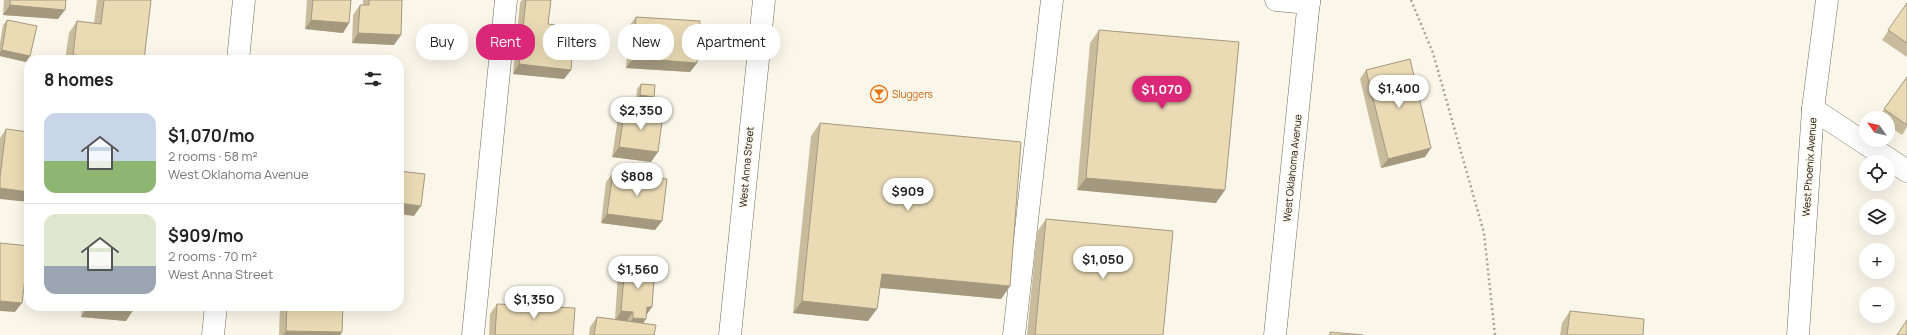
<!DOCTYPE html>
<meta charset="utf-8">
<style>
:root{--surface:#fff;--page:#f2f2f2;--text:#222;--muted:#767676;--line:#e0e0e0;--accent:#db2777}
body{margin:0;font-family:Manrope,sans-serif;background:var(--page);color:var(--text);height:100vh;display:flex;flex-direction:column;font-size:15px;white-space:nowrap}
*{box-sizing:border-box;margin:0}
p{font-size:13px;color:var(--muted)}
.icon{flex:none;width:22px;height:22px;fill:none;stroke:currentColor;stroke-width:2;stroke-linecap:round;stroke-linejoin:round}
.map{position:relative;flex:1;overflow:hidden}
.details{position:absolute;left:24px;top:55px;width:380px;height:256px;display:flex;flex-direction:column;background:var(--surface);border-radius:16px;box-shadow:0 4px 16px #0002}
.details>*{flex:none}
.top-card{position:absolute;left:416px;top:24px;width:380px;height:36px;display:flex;gap:8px}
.needle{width:26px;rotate:304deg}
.controls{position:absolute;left:1859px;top:111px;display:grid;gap:8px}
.controls a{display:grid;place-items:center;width:36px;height:36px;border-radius:50%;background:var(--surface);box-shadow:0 4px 16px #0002;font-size:20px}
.price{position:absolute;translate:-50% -34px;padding:0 9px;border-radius:14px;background:#fff;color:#222;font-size:13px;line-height:26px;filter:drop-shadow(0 1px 2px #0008)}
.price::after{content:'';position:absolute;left:50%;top:24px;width:12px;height:9px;margin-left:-6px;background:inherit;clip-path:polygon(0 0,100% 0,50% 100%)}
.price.current{background:var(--accent);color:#fff}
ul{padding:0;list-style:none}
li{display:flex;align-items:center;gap:12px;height:100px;padding:0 20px}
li+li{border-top:1px solid var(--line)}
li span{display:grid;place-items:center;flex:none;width:112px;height:80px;border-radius:12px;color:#555}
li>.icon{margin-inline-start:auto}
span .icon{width:48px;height:48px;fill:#fffc;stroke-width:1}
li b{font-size:17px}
h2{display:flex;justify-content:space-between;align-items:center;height:48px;padding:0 20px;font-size:17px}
.tag{padding:0 14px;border-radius:16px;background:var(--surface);box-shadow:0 4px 16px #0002;font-size:14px;line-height:36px}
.tag.current{background:var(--accent);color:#fff}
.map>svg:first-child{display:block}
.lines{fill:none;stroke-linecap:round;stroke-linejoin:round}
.minor-casing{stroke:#716d63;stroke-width:23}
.major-casing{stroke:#716d63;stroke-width:23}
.path{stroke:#a6a399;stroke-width:2.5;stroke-dasharray:2 3;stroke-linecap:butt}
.minor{stroke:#fff;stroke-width:22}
.major{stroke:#fff;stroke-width:22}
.wall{fill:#c9bc9c}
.shaded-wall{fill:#a4997f}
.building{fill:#eadbb5;stroke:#a4997f}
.labels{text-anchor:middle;stroke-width:3;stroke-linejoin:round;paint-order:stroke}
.food-label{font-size:10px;fill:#c56008;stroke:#fbf6ea;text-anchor:start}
.street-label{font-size:10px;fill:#13120e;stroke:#fbf6ea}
</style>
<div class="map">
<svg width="1907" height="335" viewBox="0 0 1907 335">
<rect width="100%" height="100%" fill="#fbf6ea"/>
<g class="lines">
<!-- minor casing -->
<g class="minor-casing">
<g id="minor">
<path d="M1276,0L1309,3"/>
<path d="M238,60L244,0"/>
<path d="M1813,109L1907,171"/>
<path d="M213,335L216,306"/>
<path d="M473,335L506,0"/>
<path d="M1014,335L1052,0"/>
<path d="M1275,335L1309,0"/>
<path d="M1798,335L1813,109L1827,0"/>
</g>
</g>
<!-- major casing -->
<g class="major-casing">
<path id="major" d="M730,335L764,0"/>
</g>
<!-- path -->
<path class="path" d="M1411,0L1433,53L1484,233L1495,335"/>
<!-- minor -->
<use href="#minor" class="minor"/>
<!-- major -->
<use href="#major" class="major"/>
</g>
<!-- wall -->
<g class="wall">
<path d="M4,0H66L58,19L3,15Z"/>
<path d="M97,0H151L144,60H65L69,33L77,21L94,23Z"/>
<path d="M307,0H351L349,23L343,33L305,29Z"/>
<path d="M363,0H402L394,45L352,43L353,15L360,5H363Z"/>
<path d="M522,0H551L548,24L555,31L571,70L564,79L513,74L520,3Z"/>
<path d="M1907,3V57L1882,40Z"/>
<path d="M636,17L697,63L690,72L626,68L629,26Z"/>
<path d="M7,20L26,62L0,56V43L3,25Z"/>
<path d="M1099,30L1216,203L1077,190L1090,43Z"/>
<path d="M1366,70L1425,157L1381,168L1360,79Z"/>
<path d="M1907,77V127L1902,135L1888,126V118H1878Z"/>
<path d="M641,84L654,97L650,103L636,101L637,89Z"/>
<path d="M625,109L651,162L612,157L618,118Z"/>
<path d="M820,123L1010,286L1001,299L880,288L868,321L793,313L811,136Z"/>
<path d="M6,129L0,199V138Z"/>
<path d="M613,173L662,221L655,230L601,223L606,182Z"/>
<path d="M1046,219L1163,335H1027L1037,232Z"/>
<path d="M625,265L652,307L646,315V319L643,323L654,335H589L590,327L597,317L615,319L618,274Z"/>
<path d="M497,304L573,335H489L490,314Z"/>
<path d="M82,306H133L126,321L81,317Z"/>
<path d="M280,306H343L342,332L340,335H279Z"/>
<path d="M1570,311L1643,335H1560L1562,323Z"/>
</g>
<!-- shaded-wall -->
<g class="shaded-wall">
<path d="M10,5L65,10L58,19L3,15Z"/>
<path d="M311,20L349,23L343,33L305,29Z"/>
<path d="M358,33L401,35L394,45L352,43Z"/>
<path d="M2,50L30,56L26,62L0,56V52Z"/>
<path d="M73,55L85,56L82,60H69Z"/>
<path d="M633,58L697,63L690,72L626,68Z"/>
<path d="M519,64L571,70L564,79L513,74Z"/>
<path d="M640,95L654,97L650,103L636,101Z"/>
<path d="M619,147L658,152L651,162L612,157Z"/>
<path d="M1431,148L1425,157L1381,168L1388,159Z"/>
<path d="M1086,178L1225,190L1216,203L1077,190Z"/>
<path d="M0,188L29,192V202L0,199Z"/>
<path d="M399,203L421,206L414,216L399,214Z"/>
<path d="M607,214L662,221L655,230L601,223Z"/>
<path d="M882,274L1010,286L1001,299L873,287Z"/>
<path d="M0,301L22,303L15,312L0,311Z"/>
<path d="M802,301L877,309L868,321L793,313Z"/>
<path d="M88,307L132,312L126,321L81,317Z"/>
<path d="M647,307H652L645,317Z"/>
<path d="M621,311L633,312L626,322L615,321Z"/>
<path d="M633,318L646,319L639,329L626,328Z"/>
<path d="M286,331L342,332L340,335H283Z"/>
</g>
<!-- building -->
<g class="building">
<path d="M10,0H66L65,10L10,5Z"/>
<path d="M104,0H151L144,60H85V56L73,55L77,21L101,24Z"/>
<path d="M313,0H351L349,23L311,20Z"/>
<path d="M369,0H402L401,35L358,33L360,5H369Z"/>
<path d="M526,0H551L548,24L556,25L555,31L574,33L571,70L519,64Z"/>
<path d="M1907,3V43L1888,30Z"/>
<path d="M636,17L700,21L697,63L633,58Z"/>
<path d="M7,20L37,26L30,56L2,50Z"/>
<path d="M1099,30L1239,42L1225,190L1086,178Z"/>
<path d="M1410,59L1431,148L1388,159L1366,70Z"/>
<path d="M1907,77V125L1884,109Z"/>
<path d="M641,84L655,85L654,97L640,95Z"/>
<path d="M625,109L663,114L658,152L619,147Z"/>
<path d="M820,123L1021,142L1010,286L882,274L877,309L802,301Z"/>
<path d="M6,129L29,132V192L0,188V177Z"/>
<path d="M399,171L425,174L421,206L399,203Z"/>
<path d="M613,173L667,179L662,221L607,214Z"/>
<path d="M1046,219L1173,231L1163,335H1035Z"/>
<path d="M0,243L29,246L22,303L0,301Z"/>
<path d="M625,265L655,267L652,307H647L646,319L633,318V312L621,311Z"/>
<path d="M497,304L575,308L573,335H495Z"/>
<path d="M88,306H133L132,312L88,307Z"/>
<path d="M287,306H343L342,332L286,331Z"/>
<path d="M1570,311L1644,319L1643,335H1567Z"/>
<path d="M597,317L656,325L654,335H594Z"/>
<path d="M1907,320V335H1897Z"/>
<path d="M1330,332L1363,335H1330Z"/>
</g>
<!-- icons -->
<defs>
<g id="bar-ring" transform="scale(0.9)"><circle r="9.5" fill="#fbf6ea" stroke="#e8710a" stroke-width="1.5"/><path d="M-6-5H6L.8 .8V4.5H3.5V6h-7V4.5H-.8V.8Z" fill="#e8710a"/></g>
</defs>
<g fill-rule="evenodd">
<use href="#bar-ring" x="879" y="94"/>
</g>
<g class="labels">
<!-- food labels -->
<g class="food-label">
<text x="892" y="98">Sluggers</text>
</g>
<!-- street labels -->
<g class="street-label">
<text transform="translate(746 167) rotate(-85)" y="4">West Anna Street</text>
<text transform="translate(1809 167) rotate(-86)" y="4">West Phoenix Avenue</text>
<text transform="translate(1292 168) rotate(-84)" y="4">West Oklahoma Avenue</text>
</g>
</g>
</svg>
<div class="controls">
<a><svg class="needle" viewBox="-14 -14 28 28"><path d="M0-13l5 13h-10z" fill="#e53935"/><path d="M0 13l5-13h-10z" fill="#767676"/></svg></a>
<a><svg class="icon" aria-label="locate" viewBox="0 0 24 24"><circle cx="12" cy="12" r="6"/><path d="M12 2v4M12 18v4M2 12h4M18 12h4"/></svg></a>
<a><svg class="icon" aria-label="layers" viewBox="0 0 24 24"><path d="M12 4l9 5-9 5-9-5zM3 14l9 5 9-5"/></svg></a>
<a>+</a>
<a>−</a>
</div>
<b class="price" style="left:1399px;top:109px">$1,400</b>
<b class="price current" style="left:1162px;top:110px">$1,070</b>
<b class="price" style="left:641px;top:131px">$2,350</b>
<b class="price" style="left:637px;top:197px">$808</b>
<b class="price" style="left:908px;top:212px">$909</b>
<b class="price" style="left:1103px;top:280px">$1,050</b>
<b class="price" style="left:638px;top:290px">$1,560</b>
<b class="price" style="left:534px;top:320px">$1,350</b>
<div class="top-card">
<a class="tag">Buy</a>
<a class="tag current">Rent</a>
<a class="tag">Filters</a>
<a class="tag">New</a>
<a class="tag">Apartment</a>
</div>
<section class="details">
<h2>8 homes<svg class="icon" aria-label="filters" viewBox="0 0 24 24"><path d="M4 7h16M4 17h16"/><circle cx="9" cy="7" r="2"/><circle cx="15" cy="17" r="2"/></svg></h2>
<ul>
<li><span style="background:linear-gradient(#c9d6e8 60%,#8fb573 0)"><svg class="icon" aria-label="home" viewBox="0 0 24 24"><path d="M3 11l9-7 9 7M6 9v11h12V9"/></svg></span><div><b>$1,070/mo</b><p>2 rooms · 58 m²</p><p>West Oklahoma Avenue</p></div></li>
<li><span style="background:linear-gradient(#dfe7d0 65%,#9aa5b1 0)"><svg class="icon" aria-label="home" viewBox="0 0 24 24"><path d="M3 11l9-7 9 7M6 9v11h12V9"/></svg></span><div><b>$909/mo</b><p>2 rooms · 70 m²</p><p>West Anna Street</p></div></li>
</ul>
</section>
</div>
